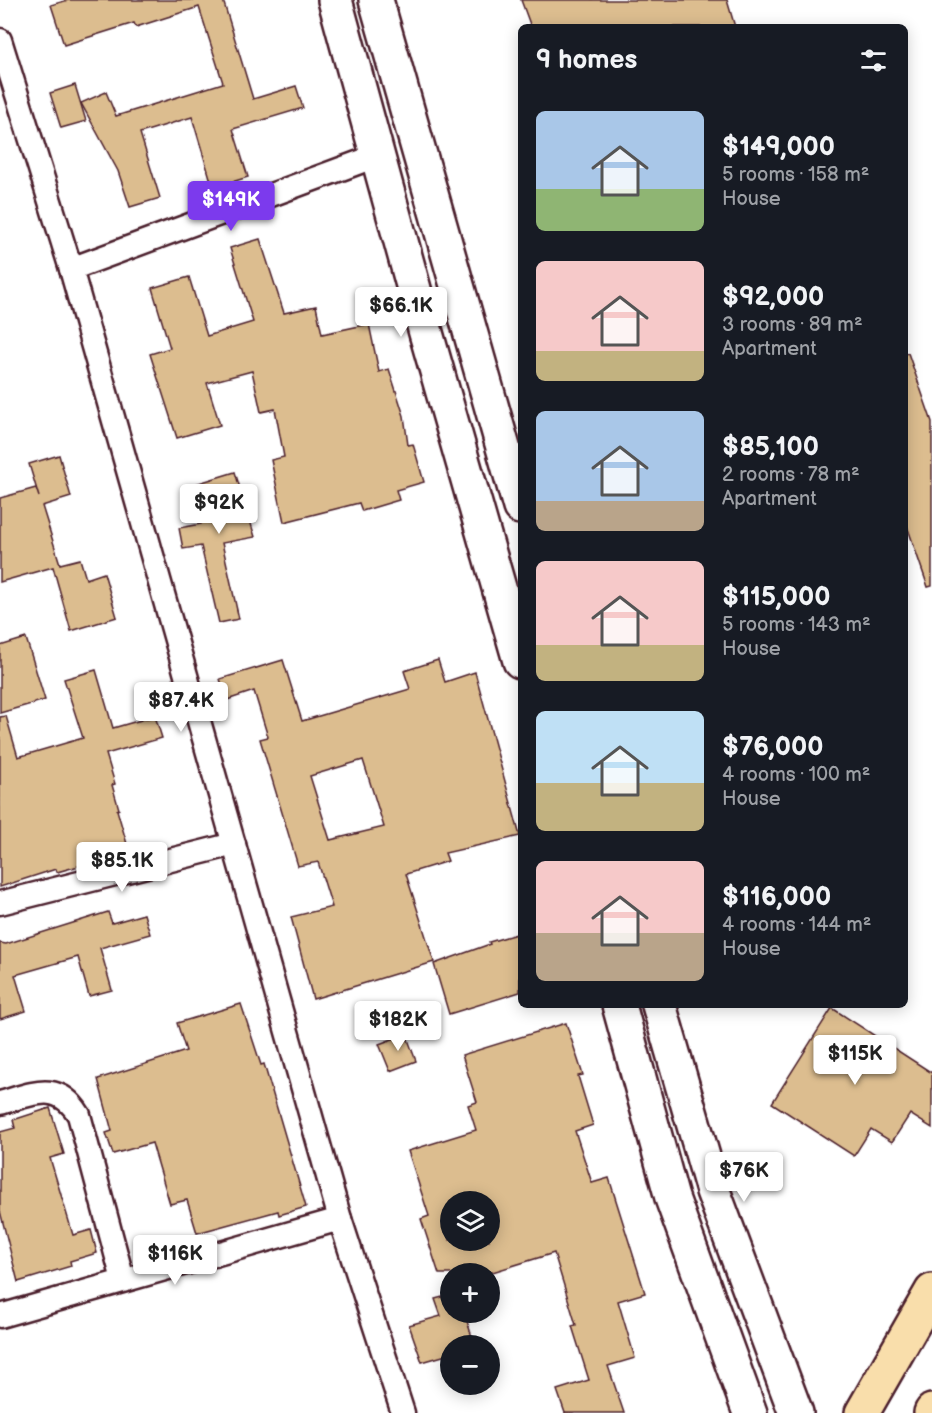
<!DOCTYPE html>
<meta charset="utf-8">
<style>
:root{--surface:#171b24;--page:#242831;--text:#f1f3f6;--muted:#9ea1a6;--accent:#7c3aed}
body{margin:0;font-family:"Balsamiq Sans",sans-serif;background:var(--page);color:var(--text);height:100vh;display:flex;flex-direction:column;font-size:22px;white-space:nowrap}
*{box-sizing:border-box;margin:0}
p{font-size:20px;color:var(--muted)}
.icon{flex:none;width:33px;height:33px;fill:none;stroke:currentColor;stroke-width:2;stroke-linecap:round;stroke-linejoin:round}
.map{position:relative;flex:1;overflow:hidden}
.details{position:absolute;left:518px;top:24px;width:390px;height:984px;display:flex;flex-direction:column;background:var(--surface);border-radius:9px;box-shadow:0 3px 15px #0003}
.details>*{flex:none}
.fabs{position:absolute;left:440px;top:1191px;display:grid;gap:12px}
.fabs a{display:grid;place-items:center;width:60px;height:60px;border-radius:50%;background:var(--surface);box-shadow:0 3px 15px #0003;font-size:30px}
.price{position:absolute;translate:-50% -51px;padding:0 14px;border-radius:6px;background:#fff;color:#222;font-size:20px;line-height:39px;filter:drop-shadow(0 2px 3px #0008)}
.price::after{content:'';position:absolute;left:50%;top:36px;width:18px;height:14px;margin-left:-9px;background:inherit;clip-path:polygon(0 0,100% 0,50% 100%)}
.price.on{background:var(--accent);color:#fff}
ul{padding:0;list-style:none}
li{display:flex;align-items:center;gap:18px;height:150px;padding:0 18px}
li span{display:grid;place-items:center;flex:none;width:168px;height:120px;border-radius:9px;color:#555}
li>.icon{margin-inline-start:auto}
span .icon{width:72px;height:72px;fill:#fffc;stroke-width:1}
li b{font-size:26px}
h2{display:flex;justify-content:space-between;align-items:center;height:72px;padding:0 18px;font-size:26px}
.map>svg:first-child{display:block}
.building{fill:#dcbd8f;stroke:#4a1f2b;stroke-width:1.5;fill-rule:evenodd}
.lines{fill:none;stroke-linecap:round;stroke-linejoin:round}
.street-casing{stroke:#4a1f2b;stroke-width:27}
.secondary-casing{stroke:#4a1f2b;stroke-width:38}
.highway-casing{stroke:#4a1f2b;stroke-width:38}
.street{stroke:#fff;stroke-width:22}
.secondary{stroke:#fff;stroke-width:33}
.highway{stroke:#f9deab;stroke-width:33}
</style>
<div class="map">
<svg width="932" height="1413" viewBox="0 0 932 1413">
<rect width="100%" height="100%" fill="#fff"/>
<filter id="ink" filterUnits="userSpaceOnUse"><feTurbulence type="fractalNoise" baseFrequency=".0167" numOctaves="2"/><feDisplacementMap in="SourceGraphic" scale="12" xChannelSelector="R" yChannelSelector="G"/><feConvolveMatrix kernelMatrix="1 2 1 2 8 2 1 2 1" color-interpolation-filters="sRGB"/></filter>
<g filter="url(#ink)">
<!-- building -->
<g class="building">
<path d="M68,0H223L253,99L296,86L303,108L233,129L248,177L213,188L192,117L140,133L160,198L130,207L118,171L81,103L106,92L116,116L223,83L199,7L136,27L134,23L64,45L51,5Z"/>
<path d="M521,0H727L735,27H531Z"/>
<path d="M75,85L86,121L61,128L50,93Z"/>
<path d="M260,239L284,313L316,306L322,334L369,324L379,372L389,369L404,416L408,445L413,444L424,482L396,490L399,500L362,511L359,503L284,522L271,460L284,457L275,409L261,412L252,371L207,383L220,425L177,438L150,354L170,348L152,288L189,277L207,336L253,322L230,248Z"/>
<path d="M908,353L932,422V586L928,587L904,517V354Z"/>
<path d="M59,455L71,497L42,506L60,564L80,559L86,579L104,573L117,617L71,631L53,567L0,582V498L36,488L39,497L29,464Z"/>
<path d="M235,472L255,537L222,543L239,619L219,623L201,546L183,549L179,528L201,524L189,486Z"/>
<path d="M26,638L45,700L0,713V646Z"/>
<path d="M283,660L302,721L410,689L404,671L438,660L445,682L475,672L520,836L445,853L448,861L406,874L434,962L313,999L291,917L332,907L318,862L298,866L260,739L268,737L254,691L227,700L220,679ZM363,760L384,827L330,840L310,776Z"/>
<path d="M96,670L113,728L155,716L162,738L106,754L115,784L112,785L119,809L117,810L130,854L87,867L86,864L57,872L56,869L0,887V717L6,716L18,757L83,738L64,679Z"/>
<path d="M108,912L112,923L144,914L150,934L100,948L112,990L89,996L78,957L15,975L26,1011L0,1019V943L6,944Z"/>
<path d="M520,933V992L449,1014L434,964L490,944L489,942Z"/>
<path d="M241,1004L261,1065L264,1064L306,1207L279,1215L278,1211L197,1233L187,1200L170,1204L152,1143L113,1154L106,1133L112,1131L98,1079L186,1051L177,1023Z"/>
<path d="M832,1008L932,1073V1128L910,1114L892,1142L871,1129L854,1156L772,1103Z"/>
<path d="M566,1023L583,1075L578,1076L593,1125L575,1131L592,1183L609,1178L645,1293L618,1301L635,1358L608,1366L624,1413H565L557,1390L589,1380L572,1326L576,1325L554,1253L486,1274H439L421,1219L429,1216L408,1151L476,1130L468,1105L477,1102L462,1055ZM450,1202H489V1240H450Z"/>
<path d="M406,1034L416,1061L390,1071L379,1044Z"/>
<path d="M50,1108L64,1154L50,1158L73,1235L91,1230L97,1253L70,1261L71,1266L18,1282L0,1211V1132L15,1128L13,1120Z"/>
<path d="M450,1295V1312H464L475,1346H450V1354L422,1362L409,1325L441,1316L435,1299Z"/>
</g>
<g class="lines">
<!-- street casing -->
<g class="street-casing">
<g id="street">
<path d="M0,40L71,269L340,1219L403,1413"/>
<path d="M71,269L376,156"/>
<path d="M0,903L234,844"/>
<path d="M0,1103C33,1094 58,1080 79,1115L123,1280"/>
<path d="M0,1316L340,1219"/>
</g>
</g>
<!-- secondary casing -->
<g class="secondary-casing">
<g id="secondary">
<path d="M335,0L426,333L520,661"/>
<path d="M376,0L520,507"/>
<path d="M619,1005L672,1198L750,1413"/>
<path d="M659,1005L713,1191L796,1413"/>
</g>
</g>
<!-- highway casing -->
<g class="highway-casing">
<g id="highway">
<path d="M862,1413L932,1291"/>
<path d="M931,1413L932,1411"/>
</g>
</g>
<!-- street -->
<use href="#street" class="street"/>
<!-- secondary -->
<use href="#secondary" class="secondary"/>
<!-- highway -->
<use href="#highway" class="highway"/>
</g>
</g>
</svg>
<div class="fabs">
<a><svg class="icon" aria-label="layers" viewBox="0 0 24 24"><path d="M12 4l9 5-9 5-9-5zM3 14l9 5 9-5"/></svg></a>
<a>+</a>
<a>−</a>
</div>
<b class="price on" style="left:231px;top:232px">$149K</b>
<b class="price" style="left:401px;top:338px">$66.1K</b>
<b class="price" style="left:219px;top:535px">$92K</b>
<b class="price" style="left:181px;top:733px">$87.4K</b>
<b class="price" style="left:122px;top:893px">$85.1K</b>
<b class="price" style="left:398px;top:1052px">$182K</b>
<b class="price" style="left:855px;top:1086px">$115K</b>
<b class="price" style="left:744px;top:1203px">$76K</b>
<b class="price" style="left:175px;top:1286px">$116K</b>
<section class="details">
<h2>9 homes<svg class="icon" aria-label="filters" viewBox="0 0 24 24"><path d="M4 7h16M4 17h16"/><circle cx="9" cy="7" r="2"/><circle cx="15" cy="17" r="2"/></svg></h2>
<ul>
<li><span style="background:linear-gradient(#a9c7e8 65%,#8fb573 0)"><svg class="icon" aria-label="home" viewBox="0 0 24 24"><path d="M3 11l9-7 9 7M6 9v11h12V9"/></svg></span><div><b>$149,000</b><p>5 rooms · 158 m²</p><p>House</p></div></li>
<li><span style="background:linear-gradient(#f6c9c9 75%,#c2b280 0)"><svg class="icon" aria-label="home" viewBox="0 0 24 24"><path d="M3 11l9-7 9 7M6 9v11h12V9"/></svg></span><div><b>$92,000</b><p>3 rooms · 89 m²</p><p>Apartment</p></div></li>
<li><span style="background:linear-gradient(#a9c7e8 75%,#b9a48a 0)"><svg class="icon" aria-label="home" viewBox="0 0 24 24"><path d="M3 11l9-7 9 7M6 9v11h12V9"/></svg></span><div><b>$85,100</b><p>2 rooms · 78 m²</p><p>Apartment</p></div></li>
<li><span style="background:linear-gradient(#f6c9c9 70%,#c2b280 0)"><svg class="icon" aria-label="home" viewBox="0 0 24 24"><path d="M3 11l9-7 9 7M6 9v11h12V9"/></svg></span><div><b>$115,000</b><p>5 rooms · 143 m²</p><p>House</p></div></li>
<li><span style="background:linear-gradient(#bfe0f5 60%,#c2b280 0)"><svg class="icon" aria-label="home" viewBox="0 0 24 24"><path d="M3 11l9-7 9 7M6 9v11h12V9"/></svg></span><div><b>$76,000</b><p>4 rooms · 100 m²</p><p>House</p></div></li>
<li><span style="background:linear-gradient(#f6c9c9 60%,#b9a48a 0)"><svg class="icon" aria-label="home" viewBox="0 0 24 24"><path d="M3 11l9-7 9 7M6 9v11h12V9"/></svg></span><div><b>$116,000</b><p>4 rooms · 144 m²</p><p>House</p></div></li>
</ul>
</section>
</div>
